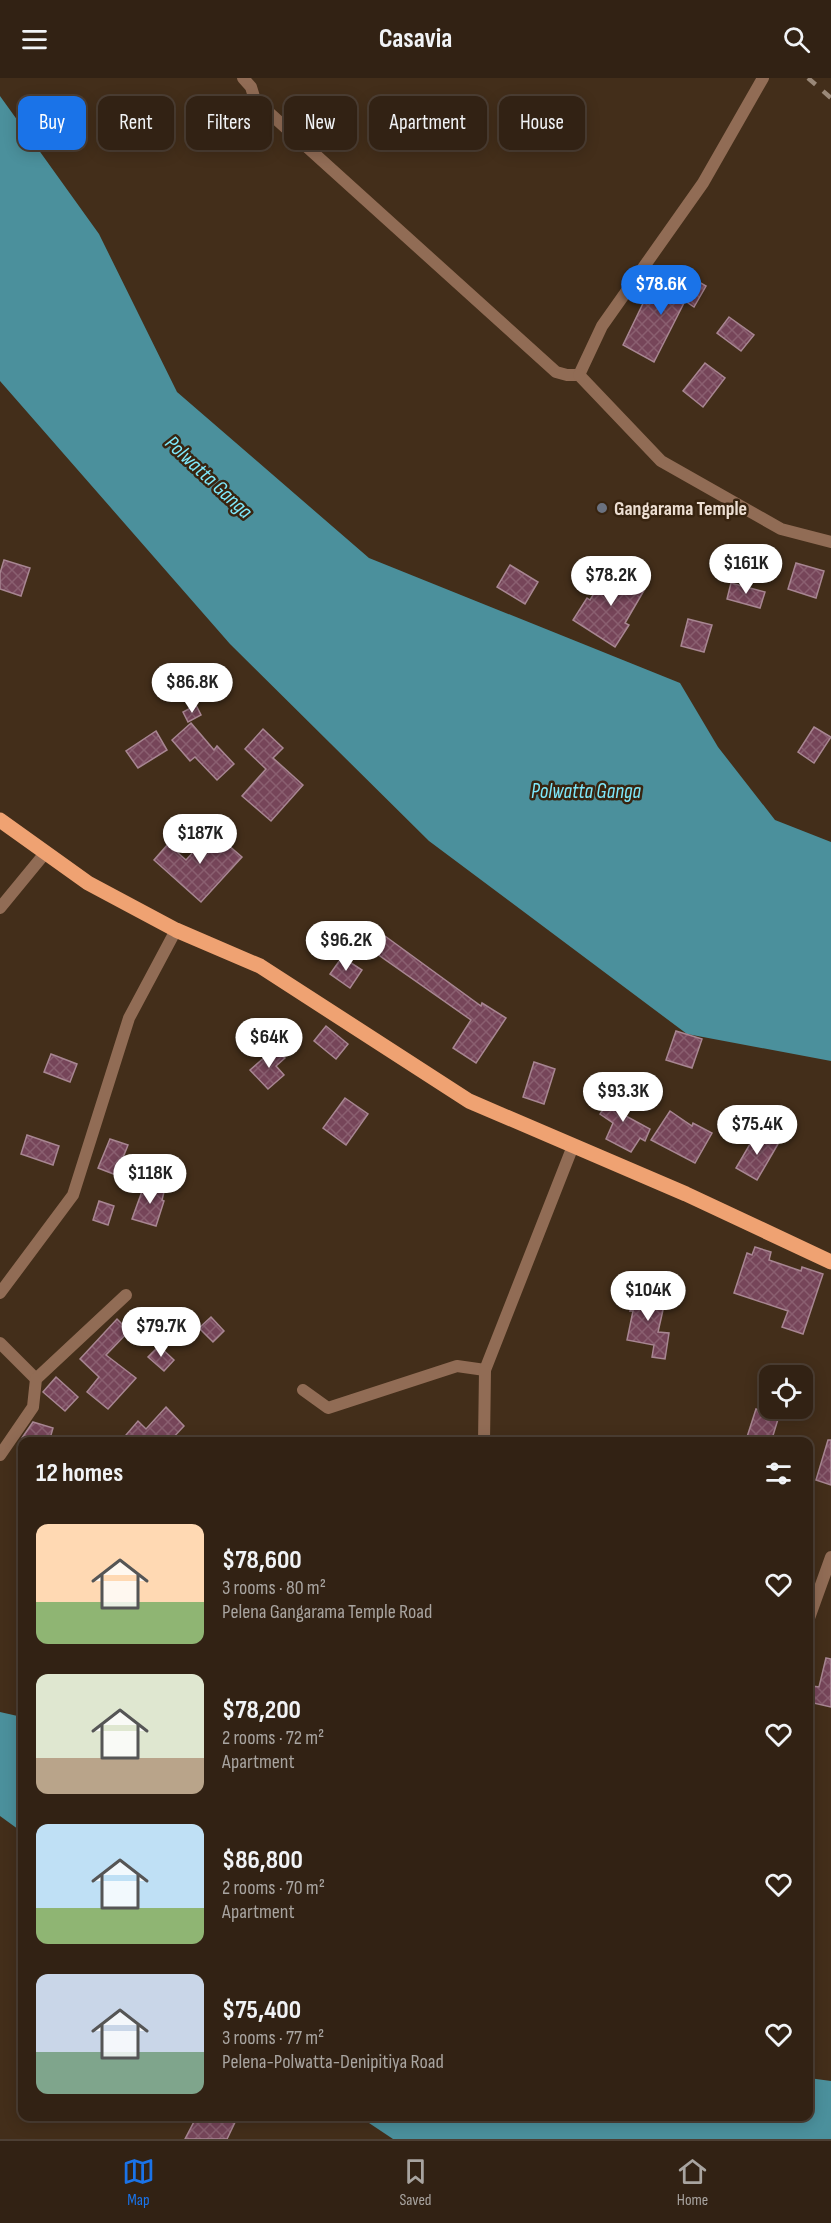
<!DOCTYPE html>
<meta charset="utf-8">
<style>
:root{--surface:#322214;--page:#3a2a1d;--text:#f1f3f6;--muted:#a8a4a0;--line:#4d3f34;--accent:#1a73e8}
body{margin:0;font-family:"Sofia Sans Condensed",sans-serif;background:var(--page);color:var(--text);height:100vh;display:flex;flex-direction:column;font-size:22px;white-space:nowrap}
*{box-sizing:border-box;margin:0}
p{font-size:20px;color:var(--muted)}
.icon{flex:none;width:33px;height:33px;fill:none;stroke:currentColor;stroke-width:2;stroke-linecap:round;stroke-linejoin:round}
.map{position:relative;flex:1;overflow:hidden}
.side{position:absolute;left:18px;top:1359px;width:795px;height:684px;display:flex;flex-direction:column;background:var(--surface);border-radius:12px;box-shadow:0 3px 15px #0003,0 0 0 2px var(--line)}
.side>*{flex:none}
.top-card{position:absolute;left:18px;top:18px;width:795px;height:54px;display:flex;gap:12px}
.fabs{position:absolute;left:759px;top:1287px;display:grid;gap:12px}
.fabs a{display:grid;place-items:center;width:54px;height:54px;border-radius:12px;background:var(--surface);box-shadow:0 3px 15px #0003,0 0 0 2px var(--line);font-size:30px}
.price{position:absolute;translate:-50% -51px;padding:0 14px;border-radius:21px;background:#fff;color:#222;font-size:20px;line-height:39px;filter:drop-shadow(0 2px 3px #0008)}
.price::after{content:'';position:absolute;left:50%;top:36px;width:18px;height:14px;margin-left:-9px;background:inherit;clip-path:polygon(0 0,100% 0,50% 100%)}
.price.on{background:var(--accent);color:#fff}
ul{padding:0;list-style:none}
li{display:flex;align-items:center;gap:18px;height:150px;padding:0 18px}
li span{display:grid;place-items:center;flex:none;width:168px;height:120px;border-radius:12px;color:#555}
li>.icon{margin-inline-start:auto}
span .icon{width:72px;height:72px;fill:#fffc;stroke-width:1}
li b{font-size:26px}
h2{display:flex;justify-content:space-between;align-items:center;height:72px;padding:0 18px;font-size:26px}
.chip{padding:0 21px;border-radius:12px;background:var(--surface);box-shadow:0 3px 15px #0003,0 0 0 2px var(--line);font-size:21px;line-height:54px}
.chip.on{background:var(--accent);color:#fff}
header{display:flex;justify-content:space-between;align-items:center;height:78px;padding:0 18px;background:var(--surface);font-size:27px;font-weight:700}
.menu{display:flex;justify-content:space-around;align-items:center;height:84px;border-top:2px solid var(--line);background:var(--surface);font-size:16px;color:var(--muted)}
.menu a{display:grid;justify-items:center;gap:3px}
.menu .on{color:var(--accent)}
.map>svg:first-child{display:block}
.water{fill:#4b909c}
.building{fill:url(#building-cross-hatch);stroke:#a88692;stroke-width:1.5}
.lines{fill:none;stroke-linecap:round;stroke-linejoin:round}
.minor{stroke:#916c55;stroke-width:12}
.primary{stroke:#efa272;stroke-width:15}
.rail{stroke:#9a8878;stroke-width:4.5;stroke-dasharray:10 10;stroke-linecap:butt}
.worship-dot{fill:#6b7280;stroke:#382410;stroke-width:2}
.labels{text-anchor:middle;stroke-width:5;stroke-linejoin:round;paint-order:stroke}
.poi-label{font-size:20px;font-weight:bold;fill:#eddfd3;stroke:#382410;text-anchor:start}
.water-label{font-size:21px;font-style:italic;fill:#7fe9fc;stroke:#382410}
</style>
<header><svg class="icon" aria-label="menu" viewBox="0 0 24 24"><path d="M4 6h16M4 12h16M4 18h16"/></svg>Casavia<svg class="icon" aria-label="search" viewBox="0 0 24 24"><circle cx="10" cy="10" r="6"/><path d="M15 15l6 6"/></svg></header>
<div class="map">
<svg width="831" height="2061" viewBox="0 0 831 2061">
<defs>
<pattern id="building-cross-hatch" width="8" height="8" patternUnits="userSpaceOnUse" patternTransform="scale(1.5)"><rect width="8" height="8" fill="#764559"/><path d="M0 0l8 8M0 8l8-8" fill="none" stroke="#8a5f70"/></pattern>
</defs>
<rect width="100%" height="100%" fill="#432e1a"/>
<!-- water -->
<g class="water">
<path d="M0,18L99,156L177,314L369,480L680,605L718,669L775,742L831,764V983L687,956L429,763L230,566L0,303Z"/>
<path d="M0,1634L22,1639V1754L0,1738Z"/>
<path d="M809,2000L831,2003V2061H393L360,2039L808,2038Z"/>
</g>
<!-- building -->
<g class="building">
<path d="M680,193L706,208L694,229L685,223L654,284L623,267L648,215L662,223Z"/>
<path d="M729,239L754,257L741,273L717,255Z"/>
<path d="M705,285L725,300L703,329L683,313Z"/>
<path d="M4,482L30,490L21,518L0,511V495Z"/>
<path d="M796,485L824,493L816,520L788,511Z"/>
<path d="M510,487L538,504L525,526L497,509Z"/>
<path d="M610,489L646,509L625,545L629,547L615,569L573,542L587,520L590,522Z"/>
<path d="M731,505L765,514L760,530L727,521Z"/>
<path d="M688,541L712,547L704,574L681,568Z"/>
<path d="M196,627L201,637L188,644L183,634Z"/>
<path d="M191,645L214,672L217,668L234,686L217,702L195,679L190,683L172,662Z"/>
<path d="M814,649L831,659L814,685L798,674Z"/>
<path d="M263,651L283,670L273,680L303,707L271,743L242,718L266,691L245,671Z"/>
<path d="M156,653L167,672L138,690L126,673Z"/>
<path d="M212,753L242,779L201,824L154,782L168,766L186,782Z"/>
<path d="M374,850L481,928L482,925L506,940L476,985L453,970L471,942L363,866Z"/>
<path d="M342,879L362,892L350,910L330,896Z"/>
<path d="M326,948L348,966L336,981L314,963Z"/>
<path d="M676,953L702,961L692,990L666,982Z"/>
<path d="M275,970L285,980L276,988L284,997L268,1011L250,992Z"/>
<path d="M51,976L77,986L70,1004L44,994Z"/>
<path d="M534,984L555,991L544,1026L523,1019Z"/>
<path d="M616,1011L634,1023L624,1037L650,1051L645,1063L640,1060L631,1074L606,1061L613,1045L600,1036Z"/>
<path d="M345,1020L368,1036L346,1067L323,1050Z"/>
<path d="M670,1033L692,1048L693,1045L712,1055L695,1085L651,1062Z"/>
<path d="M757,1054L778,1066L757,1102L736,1090Z"/>
<path d="M27,1057L59,1068L53,1087L21,1076Z"/>
<path d="M110,1061L128,1067L116,1097L98,1090Z"/>
<path d="M145,1105L165,1110L162,1122L164,1123L156,1148L132,1141Z"/>
<path d="M99,1123L114,1128L108,1147L93,1142Z"/>
<path d="M755,1169L771,1174L769,1182L801,1193L802,1189L823,1196L803,1256L782,1249L788,1233L734,1215L747,1175L752,1177Z"/>
<path d="M638,1209L654,1213L652,1220L665,1223L658,1254L669,1255L665,1281L652,1279L654,1267L627,1262L633,1233H630Z"/>
<path d="M211,1239L224,1253L213,1264L199,1250Z"/>
<path d="M117,1241L129,1253L106,1277L136,1300L108,1331L87,1314L99,1299L80,1281Z"/>
<path d="M159,1268L174,1282L164,1293L148,1279Z"/>
<path d="M56,1299L78,1319L65,1333L43,1314Z"/>
<path d="M166,1329L184,1348L169,1364H120L138,1343L146,1351Z"/>
<path d="M756,1331L779,1338L771,1364L747,1359Z"/>
<path d="M33,1344L53,1350L49,1364L22,1360Z"/>
<path d="M828,1362H831V1407L816,1402Z"/>
<path d="M826,1580L831,1581V1629L809,1624L813,1608L819,1609Z"/>
<path d="M197,2038H238L227,2061H185Z"/>
</g>
<g class="lines">
<!-- minor -->
<g class="minor">
<path d="M243,0L251,9L255,22L556,294L567,297H579"/>
<path d="M579,297L602,248L703,105L763,0"/>
<path d="M579,297L661,383L781,451L831,464"/>
<path d="M0,830L46,774"/>
<path d="M0,1215L73,1117L129,940L176,852"/>
<path d="M0,1265L36,1301"/>
<path d="M303,1312L328,1330L457,1288L485,1292"/>
<path d="M484,1364L485,1292L573,1068"/>
<path d="M0,1377L33,1329L36,1301L126,1217"/>
<path d="M808,1543L831,1479"/>
</g>
<!-- primary -->
<path class="primary" d="M0,742L88,805L176,852L260,888L469,1023L686,1116L831,1184"/>
<!-- rail -->
<path class="rail" d="M808,0L831,20"/>
</g>
<!-- markers -->
<circle class="worship-dot" cx="602" cy="430" r="6"/>
<g class="labels">
<!-- poi labels -->
<g class="poi-label">
<text x="614" y="437">Gangarama Temple</text>
</g>
<!-- water labels -->
<g class="water-label">
<text transform="translate(209 399) rotate(43)" y="7">Polwatta Ganga</text>
<text x="586" y="720">Polwatta Ganga</text>
</g>
</g>
</svg>
<div class="fabs">
<a><svg class="icon" aria-label="locate" viewBox="0 0 24 24"><circle cx="12" cy="12" r="6"/><path d="M12 2v4M12 18v4M2 12h4M18 12h4"/></svg></a>
</div>
<b class="price on" style="left:661px;top:238px">$78.6K</b>
<b class="price" style="left:746px;top:517px">$161K</b>
<b class="price" style="left:611px;top:529px">$78.2K</b>
<b class="price" style="left:192px;top:636px">$86.8K</b>
<b class="price" style="left:200px;top:787px">$187K</b>
<b class="price" style="left:346px;top:894px">$96.2K</b>
<b class="price" style="left:269px;top:991px">$64K</b>
<b class="price" style="left:623px;top:1045px">$93.3K</b>
<b class="price" style="left:757px;top:1078px">$75.4K</b>
<b class="price" style="left:150px;top:1127px">$118K</b>
<b class="price" style="left:648px;top:1244px">$104K</b>
<b class="price" style="left:161px;top:1280px">$79.7K</b>
<div class="top-card">
<a class="chip on">Buy</a>
<a class="chip">Rent</a>
<a class="chip">Filters</a>
<a class="chip">New</a>
<a class="chip">Apartment</a>
<a class="chip">House</a>
</div>
<section class="side">
<h2>12 homes<svg class="icon" aria-label="filters" viewBox="0 0 24 24"><path d="M4 7h16M4 17h16"/><circle cx="9" cy="7" r="2"/><circle cx="15" cy="17" r="2"/></svg></h2>
<ul>
<li><span style="background:linear-gradient(#ffd9b3 65%,#8fb573 0)"><svg class="icon" aria-label="home" viewBox="0 0 24 24"><path d="M3 11l9-7 9 7M6 9v11h12V9"/></svg></span><div><b>$78,600</b><p>3 rooms · 80 m²</p><p>Pelena Gangarama Temple Road</p></div><svg class="icon" aria-label="heart" viewBox="0 0 24 24"><path d="M12 20l-8-8c-3-5 5-10 8-4 3-6 11-1 8 4z"/></svg></li>
<li><span style="background:linear-gradient(#dfe7d0 70%,#b9a48a 0)"><svg class="icon" aria-label="home" viewBox="0 0 24 24"><path d="M3 11l9-7 9 7M6 9v11h12V9"/></svg></span><div><b>$78,200</b><p>2 rooms · 72 m²</p><p>Apartment</p></div><svg class="icon" aria-label="heart" viewBox="0 0 24 24"><path d="M12 20l-8-8c-3-5 5-10 8-4 3-6 11-1 8 4z"/></svg></li>
<li><span style="background:linear-gradient(#bfe0f5 70%,#8fb573 0)"><svg class="icon" aria-label="home" viewBox="0 0 24 24"><path d="M3 11l9-7 9 7M6 9v11h12V9"/></svg></span><div><b>$86,800</b><p>2 rooms · 70 m²</p><p>Apartment</p></div><svg class="icon" aria-label="heart" viewBox="0 0 24 24"><path d="M12 20l-8-8c-3-5 5-10 8-4 3-6 11-1 8 4z"/></svg></li>
<li><span style="background:linear-gradient(#c9d6e8 65%,#7fa58c 0)"><svg class="icon" aria-label="home" viewBox="0 0 24 24"><path d="M3 11l9-7 9 7M6 9v11h12V9"/></svg></span><div><b>$75,400</b><p>3 rooms · 77 m²</p><p>Pelena-Polwatta-Denipitiya Road</p></div><svg class="icon" aria-label="heart" viewBox="0 0 24 24"><path d="M12 20l-8-8c-3-5 5-10 8-4 3-6 11-1 8 4z"/></svg></li>
</ul>
</section>
</div>
<nav class="menu">
<a class="on"><svg class="icon" aria-label="map" viewBox="0 0 24 24"><path d="M3 6l6-2 6 2 6-2v14l-6 2-6-2-6 2zM9 4v14M15 6v14"/></svg>Map</a>
<a><svg class="icon" aria-label="saved" viewBox="0 0 24 24"><path d="M7 4h10v16l-5-4-5 4z"/></svg>Saved</a>
<a><svg class="icon" aria-label="home" viewBox="0 0 24 24"><path d="M3 11l9-7 9 7M6 9v11h12V9"/></svg>Home</a>
</nav>
